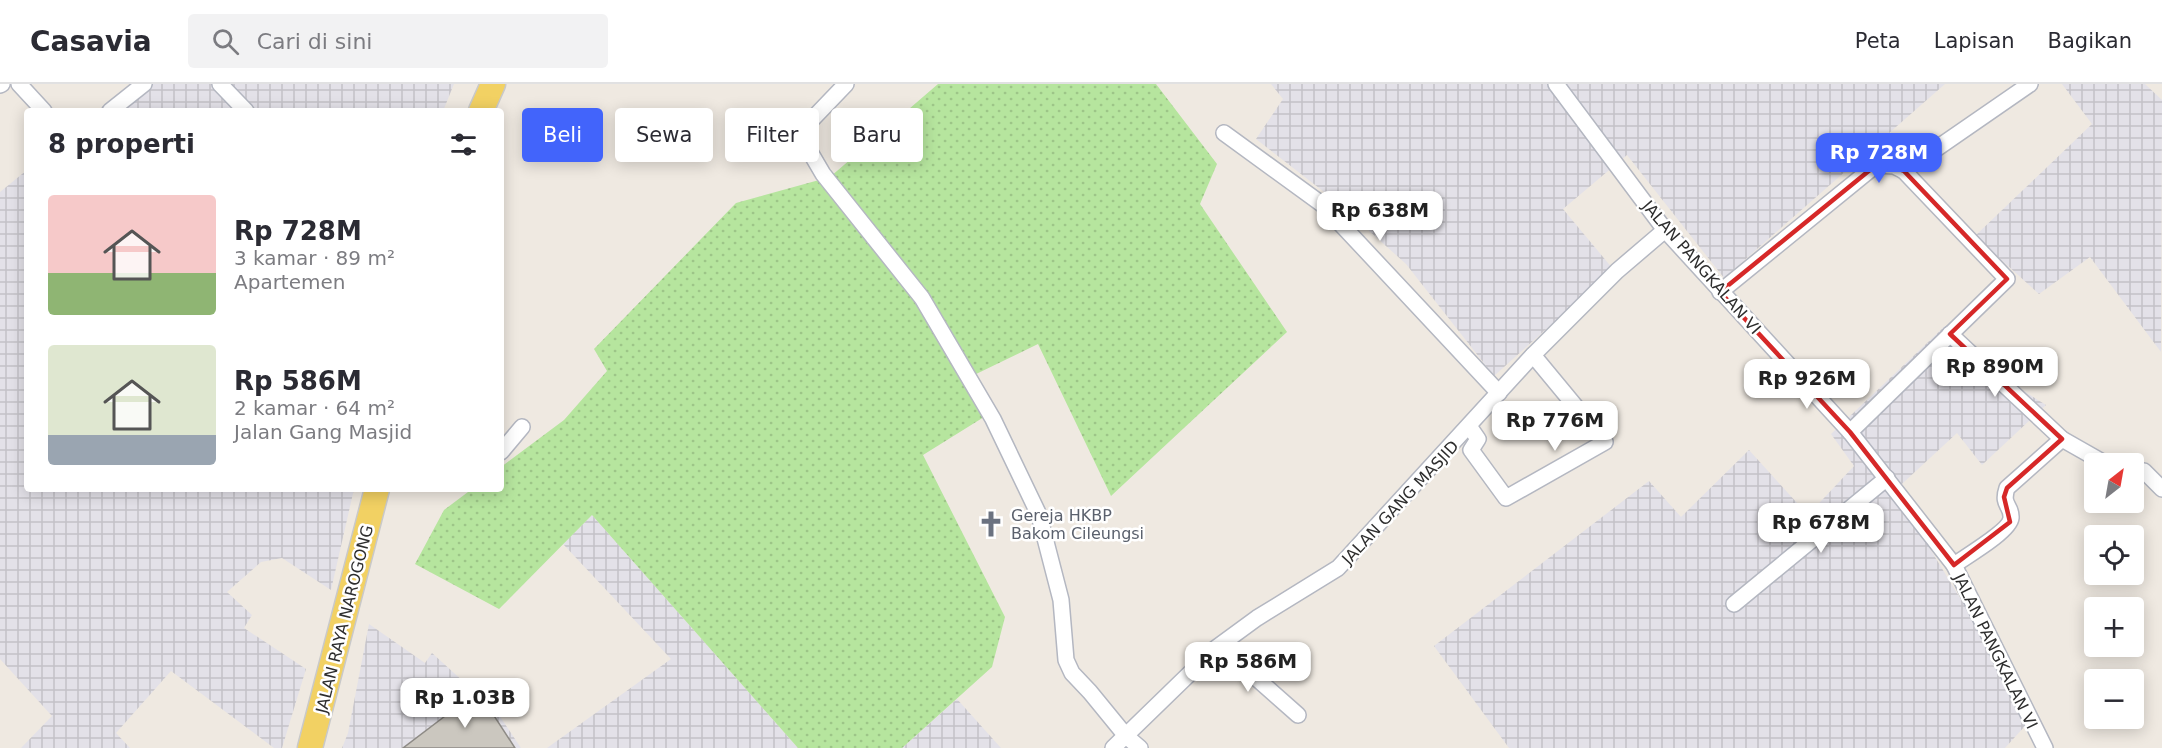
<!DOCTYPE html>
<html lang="id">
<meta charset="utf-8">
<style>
:root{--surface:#fff;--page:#f2f2f3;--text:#2b2b33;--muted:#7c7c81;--line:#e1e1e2;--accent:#4264fb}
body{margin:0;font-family:"DejaVu Sans",sans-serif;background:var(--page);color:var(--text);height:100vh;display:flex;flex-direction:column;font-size:22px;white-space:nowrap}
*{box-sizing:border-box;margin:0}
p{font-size:20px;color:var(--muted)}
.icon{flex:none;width:33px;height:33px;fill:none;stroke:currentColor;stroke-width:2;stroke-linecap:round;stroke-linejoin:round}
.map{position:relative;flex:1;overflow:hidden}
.details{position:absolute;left:24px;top:24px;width:480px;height:384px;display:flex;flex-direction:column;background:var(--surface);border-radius:6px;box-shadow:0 3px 15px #0003}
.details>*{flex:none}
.guide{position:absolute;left:522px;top:24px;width:570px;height:54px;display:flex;gap:12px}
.needle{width:39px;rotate:31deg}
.controls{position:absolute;left:2084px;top:369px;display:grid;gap:12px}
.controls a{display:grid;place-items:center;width:60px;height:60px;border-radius:6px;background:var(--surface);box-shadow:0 3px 15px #0003;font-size:30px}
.price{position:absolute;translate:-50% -51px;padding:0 14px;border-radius:12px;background:#fff;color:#222;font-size:20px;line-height:39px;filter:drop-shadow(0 2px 3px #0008)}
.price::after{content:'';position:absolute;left:50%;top:36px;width:18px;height:14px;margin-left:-9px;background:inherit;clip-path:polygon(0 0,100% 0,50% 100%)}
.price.on{background:var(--accent);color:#fff}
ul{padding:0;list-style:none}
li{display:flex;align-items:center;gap:18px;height:150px;padding:0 24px}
li span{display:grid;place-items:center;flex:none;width:168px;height:120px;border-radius:6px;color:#555}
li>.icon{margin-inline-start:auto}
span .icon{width:72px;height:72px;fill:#fffc;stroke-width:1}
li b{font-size:26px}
h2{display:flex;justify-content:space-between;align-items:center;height:72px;padding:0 24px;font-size:26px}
.pill{padding:0 21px;border-radius:6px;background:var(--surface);box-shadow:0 3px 15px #0003;font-size:21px;line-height:54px}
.pill.on{background:var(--accent);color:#fff}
header{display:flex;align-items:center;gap:36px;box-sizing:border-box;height:84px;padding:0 30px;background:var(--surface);border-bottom:2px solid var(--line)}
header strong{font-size:28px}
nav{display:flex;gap:33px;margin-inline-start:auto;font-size:21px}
.search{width:420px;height:54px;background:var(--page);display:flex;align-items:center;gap:15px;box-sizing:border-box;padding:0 21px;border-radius:6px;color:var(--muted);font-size:22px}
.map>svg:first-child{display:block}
.industrial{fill:url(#industrial-grid)}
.grass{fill:url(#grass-dots)}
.building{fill:#cbc7bf;stroke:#8e8b86;stroke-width:1.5}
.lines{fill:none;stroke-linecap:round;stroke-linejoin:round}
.minor-casing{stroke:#b4b7c1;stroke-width:18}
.primary-casing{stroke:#c9c9c9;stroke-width:27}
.minor{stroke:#fff;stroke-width:15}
.primary{stroke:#f2d163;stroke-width:24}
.marked{fill:none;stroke:#d62828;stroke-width:4.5;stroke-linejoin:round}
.labels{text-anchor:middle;stroke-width:5;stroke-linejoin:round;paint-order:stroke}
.street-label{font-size:16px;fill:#2e2e2e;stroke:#fff}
.worship-label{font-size:16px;fill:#5b616d;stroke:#fff;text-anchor:start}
</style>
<header>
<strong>Casavia</strong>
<div class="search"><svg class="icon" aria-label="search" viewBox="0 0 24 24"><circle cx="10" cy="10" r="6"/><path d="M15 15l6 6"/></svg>Cari di sini</div>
<nav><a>Peta</a><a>Lapisan</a><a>Bagikan</a></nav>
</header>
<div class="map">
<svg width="2162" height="664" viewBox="0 0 2162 664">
<defs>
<pattern id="industrial-grid" width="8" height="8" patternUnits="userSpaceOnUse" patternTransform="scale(1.5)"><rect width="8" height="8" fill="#e3e1e8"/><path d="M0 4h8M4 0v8" fill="none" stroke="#c3c1c7"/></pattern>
<pattern id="grass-dots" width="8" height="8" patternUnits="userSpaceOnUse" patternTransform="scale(1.5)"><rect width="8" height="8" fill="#b6e59e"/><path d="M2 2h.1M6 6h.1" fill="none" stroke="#9dc588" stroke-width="1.8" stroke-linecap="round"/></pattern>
</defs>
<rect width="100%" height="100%" fill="#efe9e1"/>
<!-- industrial -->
<g class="industrial">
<path d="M134,0H454L443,27H100Z"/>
<path d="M1271,0H1945L1724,194L1627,71L1563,125L1613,185L1494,292L1406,180L1337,118L1256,55L1283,15Z"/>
<path d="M2062,0H2145L2162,16L2161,268L2090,173L2039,210L1975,152L2092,40Z"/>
<path d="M27,86V405H354L331,506L282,474L261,478L227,508L252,531L244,544L306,585L282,664H274L171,587L116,649L130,664H21L52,632L0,575V108Z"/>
<path d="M1945,242L2000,292L2046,321L1982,381L1957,349L1890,411L1924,455L2001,581L2025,642L2005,664H1509L1434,562L1649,397L1681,433L1749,366L1808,431L1854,382L1831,350Z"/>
<path d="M592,431L798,664H547L671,575L563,460Z"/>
<path d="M369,540L425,579L432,569L497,628L521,664H342L348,649Z"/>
<path d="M957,615L1001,664H902Z"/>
</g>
<!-- grass -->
<path class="grass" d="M938,0H1156L1217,80L1200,120L1287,248L1111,412L1038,260L972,292L984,333L923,371L1005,533L992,583L902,664H798L592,431L499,525L415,480L444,426L472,405H501V383L564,336L607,287L594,265L736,119L830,93Z"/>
<!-- building -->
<path class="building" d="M478,607L515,664H403Z"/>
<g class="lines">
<!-- minor casing -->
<g class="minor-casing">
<g id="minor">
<path d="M19,0L44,27"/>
<path d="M220,0L246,27"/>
<path d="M846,0L799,49L823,90L922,214L993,335L1039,431L1061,516L1066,576L1072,589L1090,608L1126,652L1140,664"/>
<path d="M1556,0L1665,146L1850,348L1954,481L2045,664"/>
<path d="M0,1L2,0"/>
<path d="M110,27L144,0"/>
<path d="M1224,49L1323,121L1499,309"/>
<path d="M1720,208L1876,81L1894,82L1904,87L2030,0"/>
<path d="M1950,250L2062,355L2106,380"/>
<path d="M1469,342L1478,355L1471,366L1506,414L1605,358L1533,271"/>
<path d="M1850,348L2007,195L1904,87"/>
<path d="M501,368L522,343"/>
<path d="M2133,387H2144L2162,405"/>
<path d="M1954,481C1965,473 2010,447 2011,434C2012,421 2001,422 2007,404L2062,355"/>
<path d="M1734,520L1887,394"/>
<path d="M1220,562L1298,631"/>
<path d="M1113,664L1216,564L1257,534L1338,484L1533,271L1617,187L1665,146"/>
</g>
</g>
<!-- primary casing -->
<g class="primary-casing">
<g id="primary">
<path d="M481,27L493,0"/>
<path d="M310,664L377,405"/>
</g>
</g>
<!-- minor -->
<use href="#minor" class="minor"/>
<!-- primary -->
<use href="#primary" class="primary"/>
</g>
<!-- marked area -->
<path class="marked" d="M1886,80L1904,87L2007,195L1950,250L2062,355L2007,404L2004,413L2010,438L1954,481L1850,348L1720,208L1876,81Z"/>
<!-- icons -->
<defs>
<g id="church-bare" transform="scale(2.07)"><path d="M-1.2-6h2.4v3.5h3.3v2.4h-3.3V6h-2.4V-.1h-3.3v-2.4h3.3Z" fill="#6b7280" stroke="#fff" stroke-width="2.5" paint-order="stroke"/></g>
</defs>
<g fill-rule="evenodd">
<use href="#church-bare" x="991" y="440"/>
</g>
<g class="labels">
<!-- street labels -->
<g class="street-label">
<text transform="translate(1702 183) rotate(49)" y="6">JALAN PANGKALAN VI</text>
<text transform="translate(1400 418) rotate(-47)" y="6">JALAN GANG MASJID</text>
<text transform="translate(344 535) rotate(-76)" y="6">JALAN RAYA NAROGONG</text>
<text transform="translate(1996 567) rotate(64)" y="6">JALAN PANGKALAN VI</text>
</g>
<!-- worship labels -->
<g class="worship-label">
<text x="1011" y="437">Gereja HKBP<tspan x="1011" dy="18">Bakom Cileungsi</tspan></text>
</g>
</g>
</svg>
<div class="controls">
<a><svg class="needle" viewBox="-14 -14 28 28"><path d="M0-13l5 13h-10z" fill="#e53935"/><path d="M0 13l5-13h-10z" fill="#7c7c81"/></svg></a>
<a><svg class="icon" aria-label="locate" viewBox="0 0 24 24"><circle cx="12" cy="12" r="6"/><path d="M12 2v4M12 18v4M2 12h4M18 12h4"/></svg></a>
<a>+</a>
<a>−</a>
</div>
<b class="price on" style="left:1879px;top:100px">Rp 728M</b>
<b class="price" style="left:1380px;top:158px">Rp 638M</b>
<b class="price" style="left:1995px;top:314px">Rp 890M</b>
<b class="price" style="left:1807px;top:326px">Rp 926M</b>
<b class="price" style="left:1555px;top:368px">Rp 776M</b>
<b class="price" style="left:1821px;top:470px">Rp 678M</b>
<b class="price" style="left:1248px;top:609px">Rp 586M</b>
<b class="price" style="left:465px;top:645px">Rp 1.03B</b>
<div class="guide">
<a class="pill on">Beli</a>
<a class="pill">Sewa</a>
<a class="pill">Filter</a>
<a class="pill">Baru</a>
</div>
<section class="details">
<h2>8 properti<svg class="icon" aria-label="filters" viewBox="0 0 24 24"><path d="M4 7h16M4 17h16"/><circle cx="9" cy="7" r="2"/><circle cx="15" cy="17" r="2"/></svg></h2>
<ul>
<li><span style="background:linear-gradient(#f6c9c9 65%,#8fb573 0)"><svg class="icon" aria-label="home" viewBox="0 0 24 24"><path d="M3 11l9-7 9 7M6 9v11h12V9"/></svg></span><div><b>Rp 728M</b><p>3 kamar · 89 m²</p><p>Apartemen</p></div></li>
<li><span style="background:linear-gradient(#dfe7d0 75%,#9aa5b1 0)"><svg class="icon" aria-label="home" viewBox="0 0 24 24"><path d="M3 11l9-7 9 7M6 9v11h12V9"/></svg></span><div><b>Rp 586M</b><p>2 kamar · 64 m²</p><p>Jalan Gang Masjid</p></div></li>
</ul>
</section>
</div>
